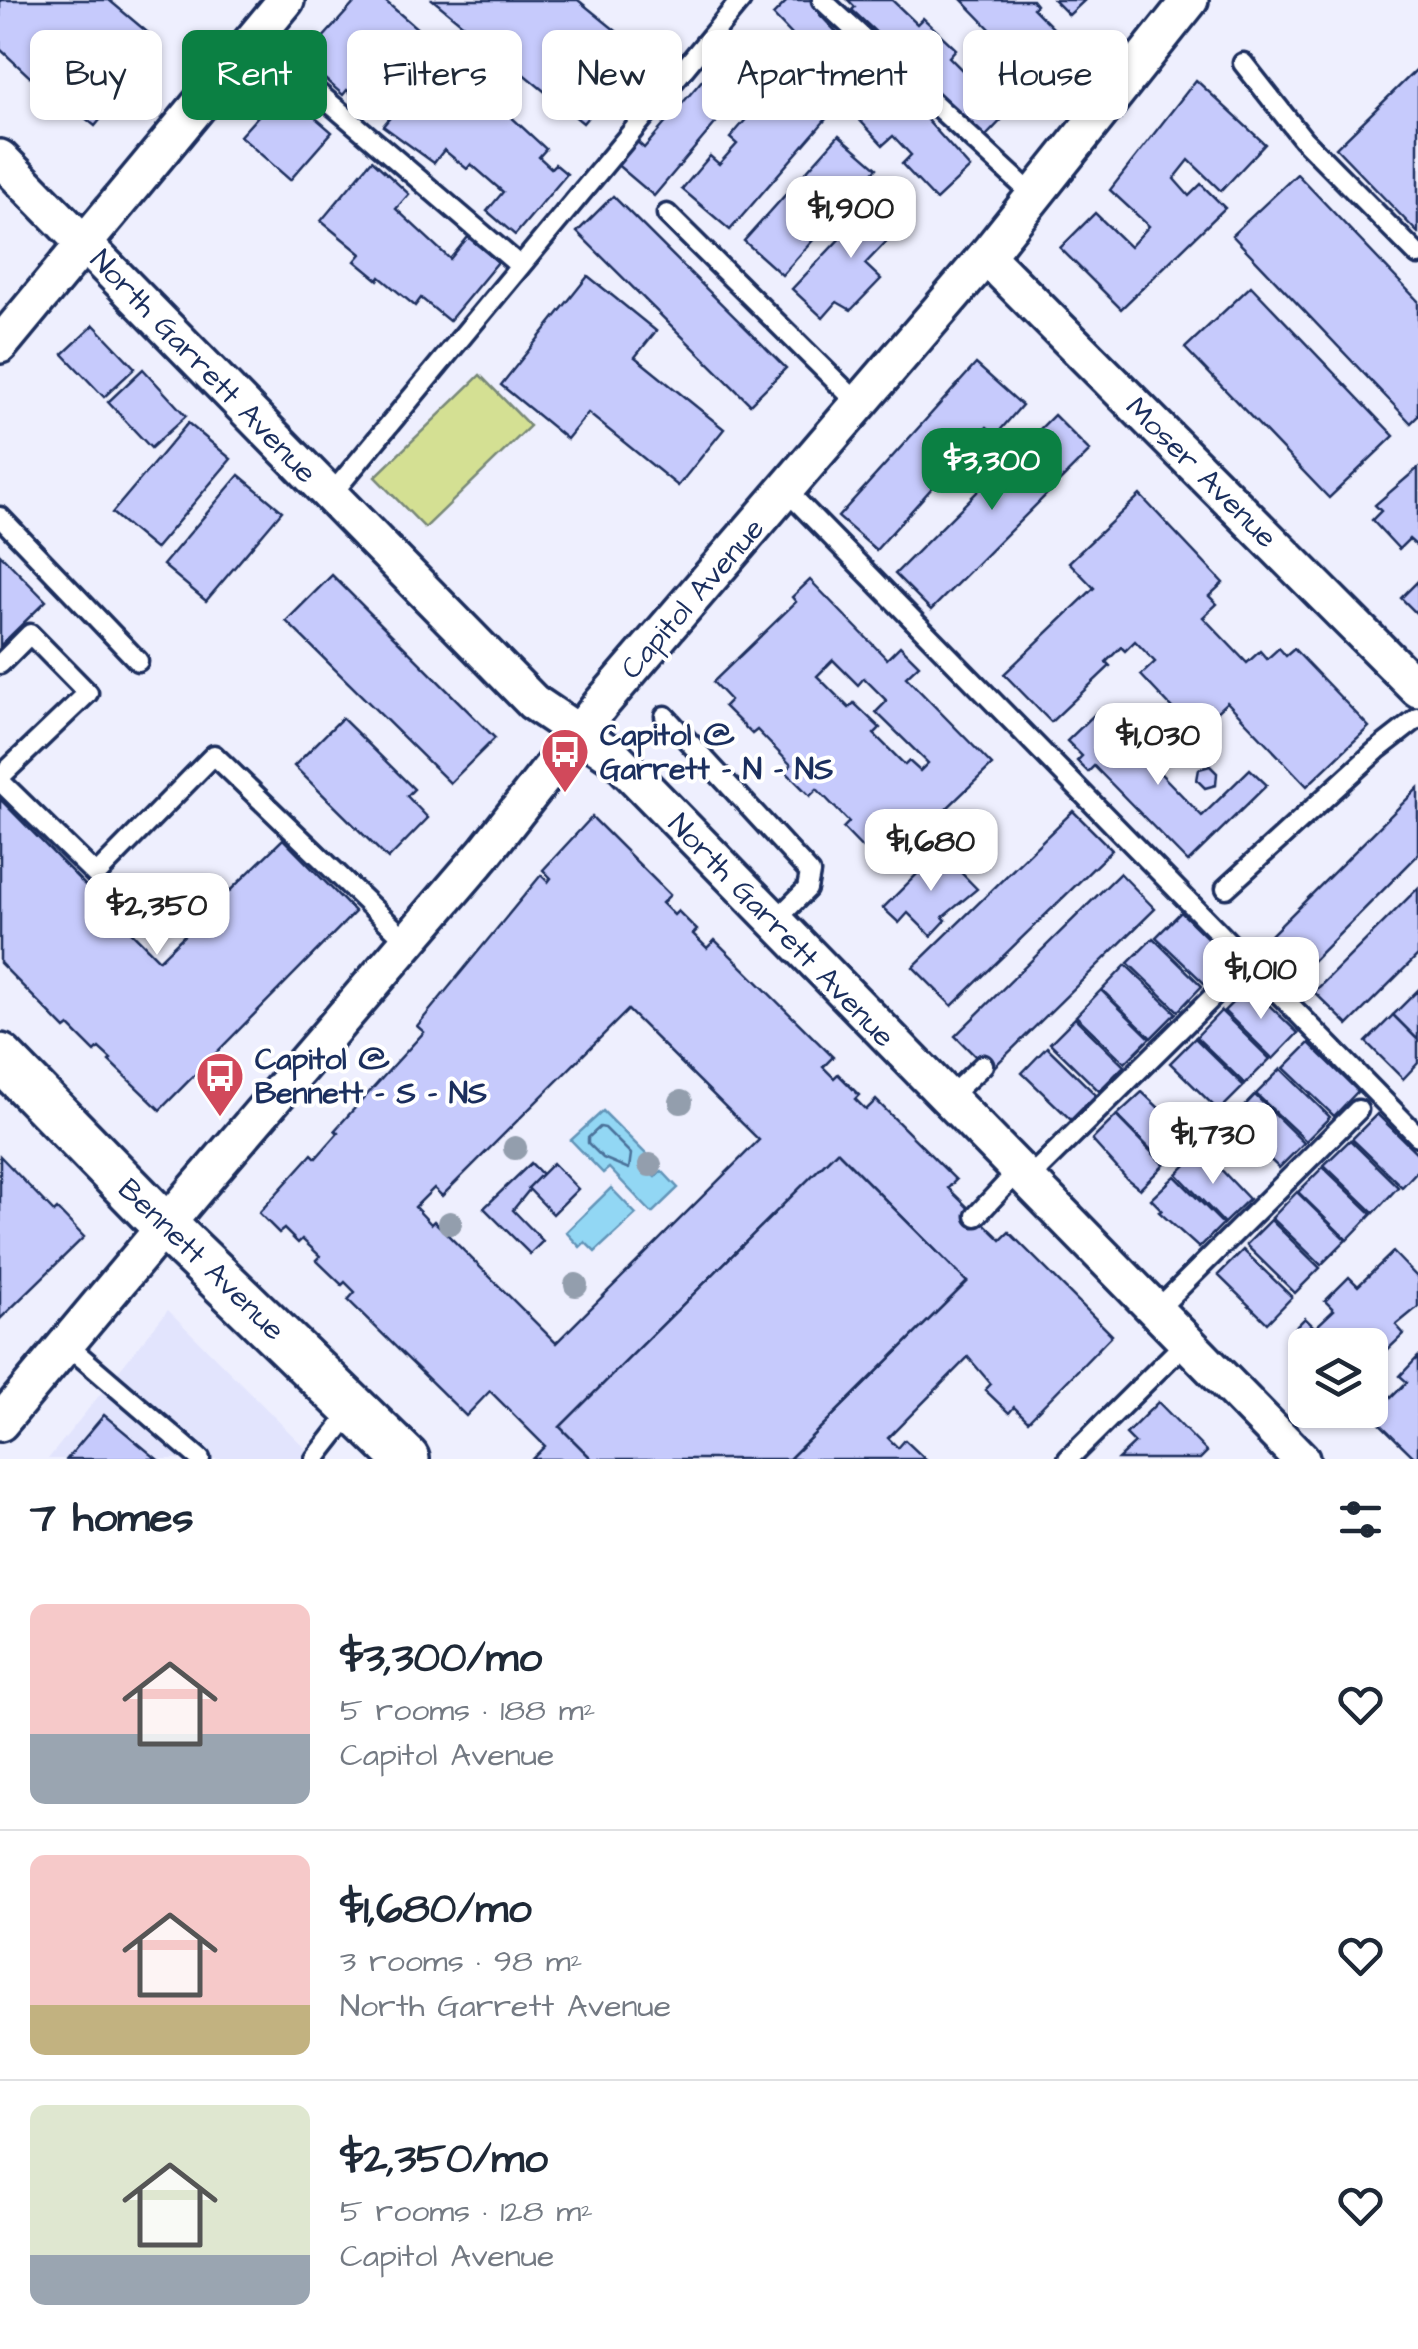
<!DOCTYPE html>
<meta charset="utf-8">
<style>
:root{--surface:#fff;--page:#f6f6f7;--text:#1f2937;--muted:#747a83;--line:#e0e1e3;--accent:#0b8043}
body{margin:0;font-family:"Architects Daughter",sans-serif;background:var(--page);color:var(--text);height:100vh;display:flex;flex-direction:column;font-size:38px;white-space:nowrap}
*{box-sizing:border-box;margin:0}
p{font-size:32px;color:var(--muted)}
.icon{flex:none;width:55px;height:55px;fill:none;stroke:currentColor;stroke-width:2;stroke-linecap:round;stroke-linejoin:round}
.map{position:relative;height:1459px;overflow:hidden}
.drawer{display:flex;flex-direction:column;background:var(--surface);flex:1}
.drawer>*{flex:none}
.hud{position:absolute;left:30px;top:30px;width:1360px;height:90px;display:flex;gap:20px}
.buttons{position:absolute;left:1288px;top:1328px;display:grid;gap:20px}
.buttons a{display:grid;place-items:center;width:100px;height:100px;border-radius:15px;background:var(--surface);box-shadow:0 2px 8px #0004;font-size:50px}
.price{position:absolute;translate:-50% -85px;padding:0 22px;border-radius:20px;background:#fff;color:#222;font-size:32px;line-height:65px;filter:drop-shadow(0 2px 5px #0008)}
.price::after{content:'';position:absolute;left:50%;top:60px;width:30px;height:22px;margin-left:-15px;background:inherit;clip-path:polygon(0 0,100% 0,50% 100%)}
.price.current{background:var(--accent);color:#fff}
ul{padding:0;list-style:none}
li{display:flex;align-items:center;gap:30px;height:250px;padding:0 30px}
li+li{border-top:2px solid var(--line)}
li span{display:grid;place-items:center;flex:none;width:280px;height:200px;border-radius:15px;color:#555}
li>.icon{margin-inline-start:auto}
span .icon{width:120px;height:120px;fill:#fffc;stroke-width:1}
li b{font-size:42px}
h2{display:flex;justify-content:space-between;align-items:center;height:120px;padding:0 30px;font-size:42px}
.pill{padding:0 35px;border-radius:15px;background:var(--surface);box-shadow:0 2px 8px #0004;font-size:35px;line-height:90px}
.pill.current{background:var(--accent);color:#fff}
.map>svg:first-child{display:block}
.built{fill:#e2e4fd}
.green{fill:#d4e093;stroke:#788878;stroke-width:2.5}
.water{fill:#92d7f4;stroke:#6294b8;stroke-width:2.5}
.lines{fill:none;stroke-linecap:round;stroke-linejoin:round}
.shore{stroke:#4b729a;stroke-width:2.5}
.building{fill:#c6cafc;stroke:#1b2f5e;stroke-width:2.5;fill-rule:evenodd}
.service-casing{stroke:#1b2f5e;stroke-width:25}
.minor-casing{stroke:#1b2f5e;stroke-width:42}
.tertiary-casing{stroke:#1b2f5e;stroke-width:52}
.service{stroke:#fff;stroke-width:18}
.minor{stroke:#fff;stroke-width:35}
.tertiary{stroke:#fff;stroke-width:45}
.tree{fill:#939ead}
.labels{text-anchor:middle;stroke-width:8;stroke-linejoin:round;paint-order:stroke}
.street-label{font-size:30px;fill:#1b2f5e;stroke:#fff}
.poi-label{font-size:30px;font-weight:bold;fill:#1b2f5e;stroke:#fff;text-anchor:start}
</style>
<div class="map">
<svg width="1418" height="1459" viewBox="0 0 1418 1459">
<rect width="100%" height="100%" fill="#eeeffe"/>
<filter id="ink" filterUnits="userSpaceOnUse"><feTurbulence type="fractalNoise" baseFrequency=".01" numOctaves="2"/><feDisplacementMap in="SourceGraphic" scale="20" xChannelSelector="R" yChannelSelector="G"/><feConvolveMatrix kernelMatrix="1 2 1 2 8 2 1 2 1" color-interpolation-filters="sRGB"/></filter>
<g filter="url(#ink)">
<!-- built -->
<path class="built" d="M168,1310L316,1459H48Z"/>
<!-- green -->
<path class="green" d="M480,375L530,426L425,528L375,477Z"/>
<!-- water -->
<g class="water">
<path d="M603,1111L647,1155L640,1163L655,1177L662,1171L678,1188L652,1213L609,1168L603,1173L571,1140Z"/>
<path d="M611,1188L636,1214L595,1252L585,1242L580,1247L566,1232Z"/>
</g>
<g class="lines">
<!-- shore -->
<path class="shore" d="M600,1127L605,1128L631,1154L629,1169L603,1158L588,1143V1138Z"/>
</g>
<!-- building -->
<g class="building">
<path d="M0,0H109L153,37L148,41L158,50L95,126L51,90L48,94L0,49Z"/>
<path d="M357,0H384L420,31L359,101L347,90L343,95L303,60Z"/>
<path d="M433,0H578L642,52L583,123Z"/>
<path d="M788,0H812L823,11L820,15L845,41L849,38L913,112L917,109L970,168L936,200L902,164L911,155L893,136L883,145L854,114L863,105L838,79L821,95L803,77L811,70L786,43L793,36L773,15Z"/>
<path d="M848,0H892L917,24L923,18L956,49L949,57L967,75L975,67L992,84L986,89L1009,112L985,137L921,80L924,77L852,10L855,7Z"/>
<path d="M962,0H1032L1036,5L1033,8L1061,36L1028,68Z"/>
<path d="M1054,0H1085L1069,15Z"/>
<path d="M734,43L763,67L654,196L614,162L634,139L644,148Z"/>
<path d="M433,66L465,93L468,89L486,104L493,100L546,149L539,157L551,168L555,164L567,174L515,235L487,211L503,192L471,164L467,169L444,150L434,163L383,126Z"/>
<path d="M1418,68V233L1336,148Z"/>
<path d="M1196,80L1265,144L1221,191L1189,160L1174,179L1189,196L1201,184L1225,208L1121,309L1060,248L1095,213L1130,247L1149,226L1110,190Z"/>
<path d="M287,84L307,102L303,107L332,132L290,180L240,136Z"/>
<path d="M790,86L827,118L730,230L682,189L710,156L719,164L737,144L730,138L772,89L779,98Z"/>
<path d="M839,135L877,168L782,275L744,241Z"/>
<path d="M372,160L409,194L396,209L450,259L468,237L498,262L449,321L421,298L415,306L380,277L378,280L355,261L361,254L321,221Z"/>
<path d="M1297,174L1418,301V416L1411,423L1232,235Z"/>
<path d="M882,194L909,218L865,264L881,279L851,310L837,302L823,318L792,289Z"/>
<path d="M613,196L786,368L750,404L577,232Z"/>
<path d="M588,276L656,331L635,357L724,429L678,486L588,413L567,439L501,385Z"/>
<path d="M1251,286L1394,436L1329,498L1185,348Z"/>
<path d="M94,325L135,368L104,397L63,354Z"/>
<path d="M976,364L1022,405L996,435L987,427L876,550L838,517Z"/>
<path d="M143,369L186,416L151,448L108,402Z"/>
<path d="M1054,415L1090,451L931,610L895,574Z"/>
<path d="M188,423L231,459L155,549L112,513Z"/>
<path d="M1418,468V547L1409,539L1399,549L1372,520L1381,511L1375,505Z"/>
<path d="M239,475L282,511L206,601L163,565Z"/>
<path d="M1140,495L1223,583L1209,596L1217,604L1203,617L1247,663L1260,651L1267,659L1279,648L1286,656L1294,649L1369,727L1307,786L1227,702L1211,717L1204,709L1188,725L1141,675L1155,662L1135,641L1125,651L1121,647L1106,662L1110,666L1051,722L1004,674L1094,588L1069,562Z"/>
<path d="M0,554L46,601L0,646Z"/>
<path d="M332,575L495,738L450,783L286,621Z"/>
<path d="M810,580L887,659L900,646L919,665L906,677L992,765L890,863L877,850L871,857L843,828L849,822L817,789L810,796L785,771L791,765L757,730L752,734L724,706L730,700L713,682L796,602L792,597ZM833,660L858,685L864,678L887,701L876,712L928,763L920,771L909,761L905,765L874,734L880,728L854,703L849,708L817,676Z"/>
<path d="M1418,581V615L1401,598Z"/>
<path d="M1099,710L1202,816L1250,769L1267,785L1188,862L1094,766L1088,772L1077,761L1082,756L1067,741Z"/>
<path d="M342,718L414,789L407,796L428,818L388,859L294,766Z"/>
<path d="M1210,766L1217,773L1216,785L1205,788L1197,780L1199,769Z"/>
<path d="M1418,788V855L1300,974L1266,940Z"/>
<path d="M0,799L159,960L283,839L355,912L160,1110L109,1061L111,1059L99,1048L95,1052L69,1026L65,1029L0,963Z"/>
<path d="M1073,811L1112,850L952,1006L913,967Z"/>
<path d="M592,817L670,895L662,903L674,915L678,911L697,930L693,934L707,948L715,940L833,1057L823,1067L834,1078L838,1074L859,1095L855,1099L866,1110L876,1100L956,1180L948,1188L1001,1240L1009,1232L1112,1335L1028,1421L1014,1407L1009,1413L985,1390L991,1384L968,1357L888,1438L898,1448L905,1440L925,1459H789L967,1282L837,1151L560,1427L592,1459H532L545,1446L490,1391L466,1416L348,1300L355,1292L345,1282L342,1285L316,1260L320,1256L302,1239L298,1243L284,1229L279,1233L259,1213L312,1154L316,1158L338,1133L335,1130L424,1032L417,1026L541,875L548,882L551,878L543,870ZM628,1010L759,1140L556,1343L434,1221L431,1224L415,1207L434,1188L442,1196Z"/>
<path d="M940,851L977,889L943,917L946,920L931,936L908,913L899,923L883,908Z"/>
<path d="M1120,873L1155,909L990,1071L955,1036Z"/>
<path d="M1418,888V955L1348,1025L1314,992Z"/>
<path d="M1181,912L1230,960L1206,985L1156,937Z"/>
<path d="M1153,938L1202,986L1178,1011L1128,963Z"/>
<path d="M1126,965L1176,1013L1151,1038L1102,990Z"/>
<path d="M1249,986L1298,1033L1273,1059L1224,1011Z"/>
<path d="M1101,990L1150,1038L1125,1063L1076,1016Z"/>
<path d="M1418,990V1040L1393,1015Z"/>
<path d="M1221,1011L1270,1059L1245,1084L1196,1037Z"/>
<path d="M1393,1015L1418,1040V1063L1403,1079L1366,1042Z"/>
<path d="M1075,1018L1124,1066L1099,1091L1050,1043Z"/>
<path d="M1195,1038L1244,1086L1219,1111L1170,1063Z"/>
<path d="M1309,1043L1358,1091L1334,1116L1284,1068Z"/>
<path d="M1047,1047L1096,1095L1071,1120L1022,1073Z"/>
<path d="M1281,1069L1330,1117L1306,1141L1256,1094Z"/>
<path d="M1142,1092L1180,1128L1178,1131L1188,1141L1165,1164L1117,1115Z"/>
<path d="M1255,1095L1304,1143L1279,1168L1230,1121Z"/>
<path d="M1377,1114L1418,1154V1170L1402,1187L1352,1139Z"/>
<path d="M1116,1116L1164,1165L1140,1189L1127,1179L1092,1140Z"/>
<path d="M1350,1140L1398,1187L1374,1213L1324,1165Z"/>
<path d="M837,1151L967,1282L789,1459H592L560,1427Z"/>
<path d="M1199,1152L1209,1163L1212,1160L1249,1199L1224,1223L1177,1174Z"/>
<path d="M0,1156L54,1212L57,1209L84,1237L0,1319Z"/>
<path d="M531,1163L542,1174L513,1210L543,1241L530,1254L484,1208Z"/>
<path d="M553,1163L578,1189L553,1214L528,1188Z"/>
<path d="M1323,1167L1372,1214L1347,1240L1298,1192Z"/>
<path d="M1175,1176L1223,1224L1199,1248L1159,1212L1162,1210L1151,1199Z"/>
<path d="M1297,1192L1346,1240L1321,1265L1272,1218Z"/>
<path d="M1271,1220L1320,1268L1295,1293L1246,1245Z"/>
<path d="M1243,1250L1292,1297L1267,1323L1218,1275Z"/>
<path d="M1393,1252L1418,1278V1307L1396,1325L1404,1334L1380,1357L1372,1348L1370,1350V1345H1306L1292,1331L1305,1318L1315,1328L1334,1310L1325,1301L1349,1277L1358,1286Z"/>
<path d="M1418,1357V1459H1416L1366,1410H1370L1384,1391L1391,1398L1407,1382L1400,1376Z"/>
<path d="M1158,1402L1207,1452L1200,1459H1118L1135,1443L1126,1434Z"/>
<path d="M104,1415L157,1459H67Z"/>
</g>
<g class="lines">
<!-- service casing -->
<g class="service-casing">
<g id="service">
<path d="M822,0L1034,196"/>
<path d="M254,38L520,266"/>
<path d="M1243,63L1303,139L1418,255"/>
<path d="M667,214L859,404"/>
<path d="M785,489L1418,1136"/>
<path d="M330,496L741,0"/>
<path d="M0,517L138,661"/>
<path d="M0,664L30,634L88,693L0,777"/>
<path d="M665,716L810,873L807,889L774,922"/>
<path d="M0,781L96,875L214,755L408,942"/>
<path d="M1226,888L1377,750L1418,718"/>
<path d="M947,1099L983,1065"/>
<path d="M1027,1180L1228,982"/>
<path d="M976,1216L1018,1171"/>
<path d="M1156,1311L1358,1110"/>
<path d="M66,1344L200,1459"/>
<path d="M315,1459L355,1408"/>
<path d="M1068,1459L1186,1342"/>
</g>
</g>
<!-- minor casing -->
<g class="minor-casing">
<g id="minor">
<path d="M0,158L533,702L616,758L1301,1459"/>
<path d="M986,256L1418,689"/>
<path d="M0,345L286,0"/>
<path d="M0,1423L196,1189L485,852L602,703L986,256L1190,0"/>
</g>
</g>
<!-- tertiary casing -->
<g class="tertiary-casing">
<path id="tertiary" d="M0,1057L165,1226L406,1459"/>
</g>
<!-- service -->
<use href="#service" class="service"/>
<!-- minor -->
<use href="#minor" class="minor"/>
<!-- tertiary -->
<use href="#tertiary" class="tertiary"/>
</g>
<!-- trees -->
<g class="tree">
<circle cx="681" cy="1102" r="12"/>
<circle cx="515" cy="1148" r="12"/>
<circle cx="650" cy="1165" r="12"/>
<circle cx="450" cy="1223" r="12"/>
<circle cx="576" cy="1285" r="12"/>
</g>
</g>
<!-- icons -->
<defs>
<g id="bus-pin" transform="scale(2.5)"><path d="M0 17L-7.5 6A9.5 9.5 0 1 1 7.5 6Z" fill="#d1495b" stroke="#fff"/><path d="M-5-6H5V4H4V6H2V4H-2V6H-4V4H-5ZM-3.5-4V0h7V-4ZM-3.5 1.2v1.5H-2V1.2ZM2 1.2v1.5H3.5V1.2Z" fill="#fff"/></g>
</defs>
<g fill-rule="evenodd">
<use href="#bus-pin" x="565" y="752"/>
<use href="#bus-pin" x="220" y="1076"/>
</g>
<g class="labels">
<!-- street labels -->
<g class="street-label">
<text transform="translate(204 366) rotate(46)" y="10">North Garrett Avenue</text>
<text transform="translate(1202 472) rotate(45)" y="10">Moser Avenue</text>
<text transform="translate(692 598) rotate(-49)" y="10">Capitol Avenue</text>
<text transform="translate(782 930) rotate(46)" y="10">North Garrett Avenue</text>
<text transform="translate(202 1259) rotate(44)" y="10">Bennett Avenue</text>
</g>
<!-- poi labels -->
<g class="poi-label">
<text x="600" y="745">Capitol @<tspan x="600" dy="34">Garrett - N - NS</tspan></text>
<text x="255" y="1069">Capitol @<tspan x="255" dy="34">Bennett - S - NS</tspan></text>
</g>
</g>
</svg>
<div class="buttons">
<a><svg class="icon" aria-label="layers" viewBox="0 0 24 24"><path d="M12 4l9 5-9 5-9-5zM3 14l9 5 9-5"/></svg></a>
</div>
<b class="price" style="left:851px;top:261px">$1,900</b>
<b class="price current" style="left:992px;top:513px">$3,300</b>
<b class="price" style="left:1158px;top:788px">$1,030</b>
<b class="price" style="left:931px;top:894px">$1,680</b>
<b class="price" style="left:157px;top:958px">$2,350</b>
<b class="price" style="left:1261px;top:1022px">$1,010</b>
<b class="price" style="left:1213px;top:1187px">$1,730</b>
<div class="hud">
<a class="pill">Buy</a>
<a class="pill current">Rent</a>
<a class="pill">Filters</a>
<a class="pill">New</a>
<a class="pill">Apartment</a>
<a class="pill">House</a>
</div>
</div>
<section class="drawer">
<h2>7 homes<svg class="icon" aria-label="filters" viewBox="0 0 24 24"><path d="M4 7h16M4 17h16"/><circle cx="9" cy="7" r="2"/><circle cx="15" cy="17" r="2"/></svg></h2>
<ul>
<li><span style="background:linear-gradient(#f6c9c9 65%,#9aa5b1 0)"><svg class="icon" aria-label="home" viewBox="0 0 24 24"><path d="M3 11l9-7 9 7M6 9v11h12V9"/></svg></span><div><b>$3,300/mo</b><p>5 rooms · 188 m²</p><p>Capitol Avenue</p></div><svg class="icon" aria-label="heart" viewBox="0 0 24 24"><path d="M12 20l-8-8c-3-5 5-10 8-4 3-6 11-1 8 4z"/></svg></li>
<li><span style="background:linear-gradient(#f6c9c9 75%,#c2b280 0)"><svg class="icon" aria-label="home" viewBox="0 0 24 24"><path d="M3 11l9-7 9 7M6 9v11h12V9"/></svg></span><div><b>$1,680/mo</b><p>3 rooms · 98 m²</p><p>North Garrett Avenue</p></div><svg class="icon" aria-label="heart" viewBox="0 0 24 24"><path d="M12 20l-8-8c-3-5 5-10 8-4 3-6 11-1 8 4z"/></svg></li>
<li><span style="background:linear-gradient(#dfe7d0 75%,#9aa5b1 0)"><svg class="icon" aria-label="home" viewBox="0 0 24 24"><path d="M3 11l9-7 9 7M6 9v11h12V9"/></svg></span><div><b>$2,350/mo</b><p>5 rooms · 128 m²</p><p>Capitol Avenue</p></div><svg class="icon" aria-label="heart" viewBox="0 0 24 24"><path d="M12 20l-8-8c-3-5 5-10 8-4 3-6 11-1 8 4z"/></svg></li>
</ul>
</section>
